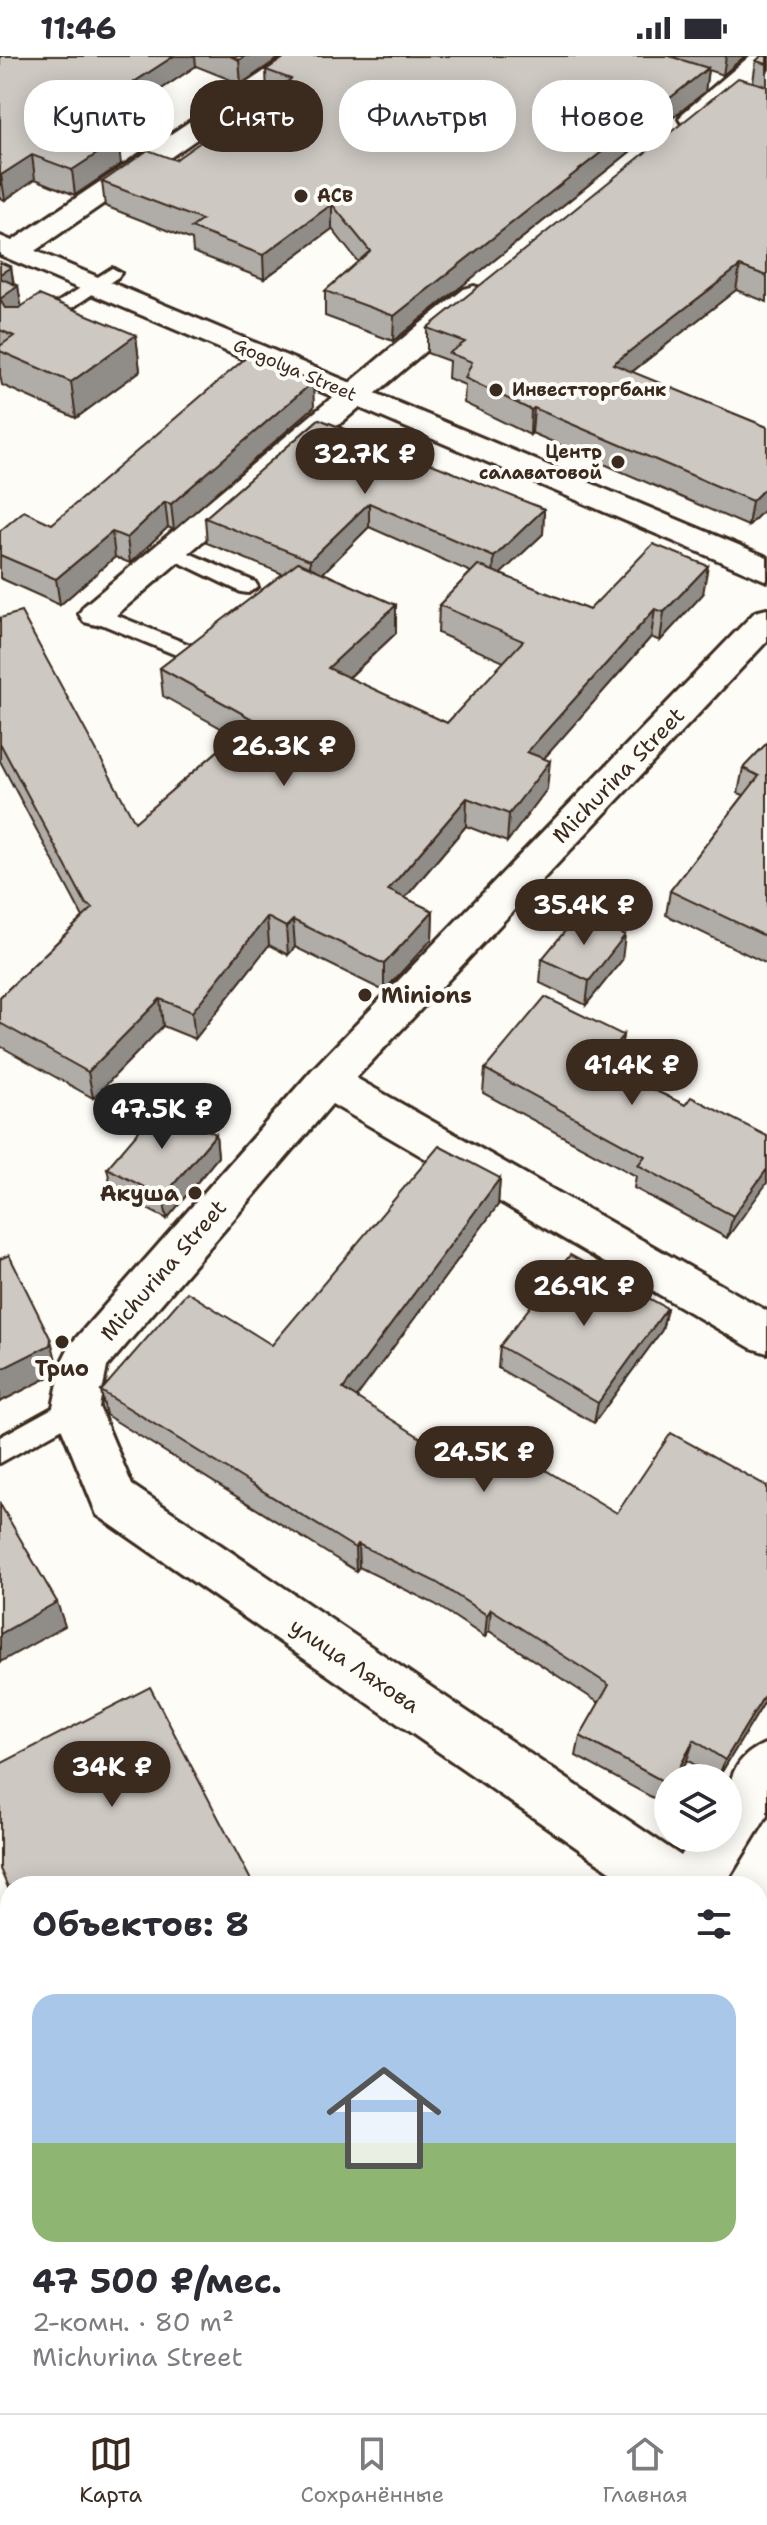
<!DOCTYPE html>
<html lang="ru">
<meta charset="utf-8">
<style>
:root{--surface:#fff;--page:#f2f2f3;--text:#2b2b33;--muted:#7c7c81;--line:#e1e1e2;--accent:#3b2a1e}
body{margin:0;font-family:"Shantell Sans",sans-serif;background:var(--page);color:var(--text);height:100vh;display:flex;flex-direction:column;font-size:30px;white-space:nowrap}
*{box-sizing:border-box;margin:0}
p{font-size:26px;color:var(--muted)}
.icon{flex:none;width:44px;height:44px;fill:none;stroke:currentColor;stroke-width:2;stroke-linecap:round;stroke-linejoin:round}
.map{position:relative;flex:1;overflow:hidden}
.details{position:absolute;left:0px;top:1820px;width:768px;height:538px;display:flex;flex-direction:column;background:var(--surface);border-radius:32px 32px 0 0;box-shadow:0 4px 20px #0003}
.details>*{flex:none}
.banner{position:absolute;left:24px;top:24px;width:720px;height:72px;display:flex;gap:16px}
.controls{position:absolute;left:654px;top:1708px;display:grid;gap:16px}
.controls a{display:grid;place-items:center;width:88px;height:88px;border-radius:50%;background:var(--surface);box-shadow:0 4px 20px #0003;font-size:40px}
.price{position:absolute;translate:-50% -68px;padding:0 18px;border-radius:28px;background:var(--accent);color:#fff;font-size:26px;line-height:52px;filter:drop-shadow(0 2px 4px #0008)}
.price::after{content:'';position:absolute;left:50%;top:48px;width:24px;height:18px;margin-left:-12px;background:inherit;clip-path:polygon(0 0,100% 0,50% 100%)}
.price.active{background:#222;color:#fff}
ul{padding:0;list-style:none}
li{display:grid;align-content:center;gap:16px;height:424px;padding:0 32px}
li+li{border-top:2px solid var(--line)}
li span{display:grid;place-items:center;height:248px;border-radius:24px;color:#555}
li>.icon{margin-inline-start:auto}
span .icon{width:144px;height:144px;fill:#fffc;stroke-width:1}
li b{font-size:34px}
h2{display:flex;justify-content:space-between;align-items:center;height:96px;padding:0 32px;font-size:34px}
.tag{padding:0 28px;border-radius:32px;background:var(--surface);box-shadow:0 4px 20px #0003;font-size:28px;line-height:72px}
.tag.active{background:var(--accent);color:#fff}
.status{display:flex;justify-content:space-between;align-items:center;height:56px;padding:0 40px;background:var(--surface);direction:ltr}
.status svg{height:22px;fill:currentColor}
.tab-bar{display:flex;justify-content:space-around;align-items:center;height:112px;border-top:2px solid var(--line);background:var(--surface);font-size:22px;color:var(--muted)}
.tab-bar a{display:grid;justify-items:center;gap:4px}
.tab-bar .active{color:var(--accent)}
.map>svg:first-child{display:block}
.built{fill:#efece7}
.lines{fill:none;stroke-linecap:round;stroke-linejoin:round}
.lane-casing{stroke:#3b2a1e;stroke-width:6}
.street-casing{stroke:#3b2a1e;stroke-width:6}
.secondary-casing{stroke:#3b2a1e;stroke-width:6}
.lane{fill:#fdfcf7;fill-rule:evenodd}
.street{fill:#fdfcf7;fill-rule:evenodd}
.secondary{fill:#fdfcf7;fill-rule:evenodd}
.wall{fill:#b0aca7;stroke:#3b2a1e;stroke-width:2;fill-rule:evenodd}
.shaded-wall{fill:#908c88;stroke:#3b2a1e;stroke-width:2}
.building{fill:#cdc8c2;stroke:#3b2a1e;stroke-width:2}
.poi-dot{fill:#3b2a1e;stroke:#fdfcf7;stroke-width:3}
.labels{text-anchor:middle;stroke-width:8;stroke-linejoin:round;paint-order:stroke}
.far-poi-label{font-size:18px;font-weight:bold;fill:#3b2a1e;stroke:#fdfcf7;text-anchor:start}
.far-street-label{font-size:18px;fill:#3b2a1e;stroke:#fdfcf7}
.street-label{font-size:22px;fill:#3b2a1e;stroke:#fdfcf7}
.poi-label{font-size:22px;font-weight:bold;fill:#3b2a1e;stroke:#fdfcf7;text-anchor:start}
</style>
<div class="status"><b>11:46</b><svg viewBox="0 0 49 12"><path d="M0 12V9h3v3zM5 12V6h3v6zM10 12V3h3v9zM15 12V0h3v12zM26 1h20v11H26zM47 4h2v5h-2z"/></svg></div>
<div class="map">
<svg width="767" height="2357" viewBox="0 0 767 2357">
<rect width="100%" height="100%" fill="#fdfcf7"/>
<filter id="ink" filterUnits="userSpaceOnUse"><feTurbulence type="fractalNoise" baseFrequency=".0125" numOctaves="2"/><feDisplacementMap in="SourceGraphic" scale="16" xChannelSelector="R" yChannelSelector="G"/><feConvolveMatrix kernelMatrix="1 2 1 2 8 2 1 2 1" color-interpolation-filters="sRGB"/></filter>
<g filter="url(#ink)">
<!-- built -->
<path class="built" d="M758,2121L767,2128V2357H270L267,2348H758Z"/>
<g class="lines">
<!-- lane casing -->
<g class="lane-casing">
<g id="lane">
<path d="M112,212L121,217L118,221L42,272H30L27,268L30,264Z"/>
<path d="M173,490L255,526L258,531L248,537L241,536L166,500L163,496Z"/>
<path d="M96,551L200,593L203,598L200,603H186L89,563L86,558L89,553Z"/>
<path d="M76,1339L86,1343L90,1351L86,1359L0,1407V1381Z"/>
</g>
</g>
<!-- street casing -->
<g class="street-casing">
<g id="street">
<path d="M287,0H317L26,201L16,204L6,201L1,195L6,189Z"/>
<path d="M750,0H767V13L703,69H683L679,63L683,57Z"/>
<path d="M474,230L484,233L489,239L484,245L108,566L96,569L84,566L79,558L84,550L415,272L464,233Z"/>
<path d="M767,553V585L356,1022L767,1255V1297L751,1292L332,1048L107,1311L99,1351L132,1429L681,1800L692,1782H728C728,1741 722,1705 767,1687V1760L724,1830H632L97,1459L53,1351L63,1303L70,1289L312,1014L755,556Z"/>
<path d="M758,1857L767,1860V1917L758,1914Z"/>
</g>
</g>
<!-- secondary casing -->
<g class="secondary-casing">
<path id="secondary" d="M0,180L767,501V525L0,199Z"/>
</g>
<!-- lane -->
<use href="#lane" class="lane"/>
<!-- street -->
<use href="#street" class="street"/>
<!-- secondary -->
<use href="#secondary" class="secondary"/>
</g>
<!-- wall -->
<g class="wall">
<path d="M0,0H282L241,28L196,10L97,76L121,108L75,139L35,123L5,144L0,142Z"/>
<path d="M287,0H745L723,19L708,14L705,36L393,285L325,260V235L358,206L332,173L264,223L193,196L192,184L105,150L102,126L175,104L269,39L267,38L266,14Z"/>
<path d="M767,0V246L736,234L632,316L767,371V451L748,470L532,377L530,379L464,347L465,329L448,322L449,305L427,297V272L753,26L756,5Z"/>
<path d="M0,206L11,211L14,228L18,230L21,250L136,279L140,315L76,362L2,329L0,319Z"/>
<path d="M314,351L174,474L168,471L130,507L115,501L60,549L0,522V475L52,468Z"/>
<path d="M319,363L544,453L543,478L500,518L589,554L703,538L660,585L651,581L544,702L547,733L507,786L466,770L405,842L433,855L432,883L384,935L295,891L288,899L269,889L195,983L163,970L93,1042L0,990V941L83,861L0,705V562L135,766L235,680L163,640L160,612L283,518L207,487L205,462ZM369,471L471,516L439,549L438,577L504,606L447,667L349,622L396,577V549L323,517Z"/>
<path d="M767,687V908L666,859L670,835L744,739L738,737L743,712Z"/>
<path d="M542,903L622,904L586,949L540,927Z"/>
<path d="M623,979L619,1003L611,1013L685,1049L767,1080L727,1182L634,1132L636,1120L483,1037L485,1013Z"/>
<path d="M216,1078L218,1101L167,1163L112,1135L107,1112Z"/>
<path d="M500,1122L498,1149L356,1341L767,1642L718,1722H715L687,1704L677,1722H668V1740L664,1748L576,1700L580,1680L599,1647L489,1575L485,1581L435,1548L359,1511L356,1515L106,1359L101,1335L272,1289Z"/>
<path d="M667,1252L662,1274L594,1367L498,1312L500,1290Z"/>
</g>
<!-- shaded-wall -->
<g class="shaded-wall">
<path d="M174,0H195L196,10L74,91L71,67Z"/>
<path d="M245,0H282L241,28L239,4Z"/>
<path d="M726,0H745L723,19Z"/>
<path d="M708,12L705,36L393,285L394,260Z"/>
<path d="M118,84L121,108L75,139L72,114Z"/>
<path d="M32,99L35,123L5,144L1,119Z"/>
<path d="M332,148V173L264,223L263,199Z"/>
<path d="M740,210L736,234L610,333L613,308Z"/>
<path d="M11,211L14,233L18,230L24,265L8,278L0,245V218Z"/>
<path d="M136,279L140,315L76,362L71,326Z"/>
<path d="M313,326L314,351L174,474L171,448Z"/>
<path d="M534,352L532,377L530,379L531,354Z"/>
<path d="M767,430V451L748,470L752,445Z"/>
<path d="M165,446L168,471L130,507L127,482Z"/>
<path d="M369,447V471L311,529L310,504Z"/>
<path d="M544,453L543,478L493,525L494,501Z"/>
<path d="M112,476L115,501L60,549L56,523Z"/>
<path d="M708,510L703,538L660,585L664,556Z"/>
<path d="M396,549V577L329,640L328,612Z"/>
<path d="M655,553L651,581L525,724L527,696Z"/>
<path d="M550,705L547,733L507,786L509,758Z"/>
<path d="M467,742L466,770L388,862V834Z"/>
<path d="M433,855L432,883L384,935V908Z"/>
<path d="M267,861L269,889L195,983L192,956Z"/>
<path d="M293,864L295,891L288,899L286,871Z"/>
<path d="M625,879L622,904L586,949L589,925Z"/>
<path d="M160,943L163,970L93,1042L88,1016Z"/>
<path d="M623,979L619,1003L597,1031L600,1008Z"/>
<path d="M216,1078L218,1101L167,1163L163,1141Z"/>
<path d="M767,1113V1127L727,1182L733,1160Z"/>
<path d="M500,1122L498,1149L344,1358L343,1333Z"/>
<path d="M667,1252L662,1274L594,1367L598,1347Z"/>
<path d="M51,1284L58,1312L57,1317L0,1346V1314Z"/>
<path d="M358,1488L359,1511L356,1515L355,1492Z"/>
<path d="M57,1546L65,1570L0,1606V1578Z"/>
<path d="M491,1553L489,1575L485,1581L487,1559Z"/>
<path d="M767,1635V1642L718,1722L725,1704Z"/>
<path d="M694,1684L687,1704L677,1722H674Z"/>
<path d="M0,2024L10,2048V2059L0,2035Z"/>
<path d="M10,2268V2286L0,2291V2274Z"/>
<path d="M671,2348H680L658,2357H649Z"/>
</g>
<!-- building -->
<g class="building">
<path d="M0,0H174L71,67L118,84L72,114L32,99L1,119H0Z"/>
<path d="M230,0H245L239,4Z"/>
<path d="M287,0H669L708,12L394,260L325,235L370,195L332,148L263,199L191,172L202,164L102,126L148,94L175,104L291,23L266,14Z"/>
<path d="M761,0H767V8L756,5Z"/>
<path d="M738,22L767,30V220L740,210L613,308L767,371V430L752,445L534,352L531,354L465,322L472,306L449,297L465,286L427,272Z"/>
<path d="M0,206L11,211L0,218Z"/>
<path d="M0,222L18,230L0,243Z"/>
<path d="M39,239L136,279L71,326L0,295V290L14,280L0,274V244L5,252H19Z"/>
<path d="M248,300L313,326L171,448L165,446L127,482L112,476L56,523L0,499V475L24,455L52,468Z"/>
<path d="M319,363L544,453L494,501L369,447L310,504L205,462Z"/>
<path d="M653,488L708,510L664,556L655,553L527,696L550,705L509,758L467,742L388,834L433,855L384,908L293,864L286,871L267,861L192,956L160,943L88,1016L0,967V941L93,852L86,848L0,687V562L21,556L135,766L254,664L160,612L298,506L396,549L328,612L447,667L523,585L439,549L478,509L589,554Z"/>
<path d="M767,687V881L670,835L759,720L743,712Z"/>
<path d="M579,858L625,879L589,925L542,903Z"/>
<path d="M545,941L623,979L600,1008L685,1049L691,1041L767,1080V1113L733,1160L638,1109L645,1100L485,1013Z"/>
<path d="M160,1050L216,1078L163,1141L107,1112Z"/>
<path d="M439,1090L500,1122L343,1333L474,1415L490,1387L527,1403L617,1457L671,1377L767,1430V1635L725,1704L694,1684L674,1722H668V1728L580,1680L609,1629L491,1553L487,1559L436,1526L358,1488L355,1492L101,1335L187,1236L272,1289Z"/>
<path d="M9,1199L51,1284L50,1289L0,1314V1203Z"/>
<path d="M570,1199L667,1252L598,1347L500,1290Z"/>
<path d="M0,1448L57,1546L0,1578Z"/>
<path d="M150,1631L254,1830H10V1836L0,1813V1708Z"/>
<path d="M0,2035L10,2059V2268L0,2274Z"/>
<path d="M372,2348H671L649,2357H375Z"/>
</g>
</g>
<!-- markers -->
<g class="poi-dot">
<circle cx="301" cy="140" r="8"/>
<circle cx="496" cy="334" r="8"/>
<circle cx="618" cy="406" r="8"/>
<circle cx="365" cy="939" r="8"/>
<circle cx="195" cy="1137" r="8"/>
<circle cx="62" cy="1286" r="8"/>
</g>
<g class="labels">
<!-- far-poi labels -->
<g class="far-poi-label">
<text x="317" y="146">АCB</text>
<text x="512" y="340">Инвестторгбанк</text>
<text x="602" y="402" text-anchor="end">Центр<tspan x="602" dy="21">салаватовой</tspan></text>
</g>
<!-- far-street labels -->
<g class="far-street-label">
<text transform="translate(295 314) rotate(23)" y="6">Gogolya Street</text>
</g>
<!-- street labels -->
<g class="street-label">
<text transform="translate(618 719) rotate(-46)" y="8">Michurina Street</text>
<text transform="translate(163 1214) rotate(-49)" y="8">Michurina Street</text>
<text transform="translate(355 1609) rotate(34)" y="8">улица Ляхова</text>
</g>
<!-- poi labels -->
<g class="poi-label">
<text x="381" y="947">Minions</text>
<text x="179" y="1145" text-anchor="end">Акуша</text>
<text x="62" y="1320" text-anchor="middle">Трио</text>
</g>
</g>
</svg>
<div class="controls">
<a><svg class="icon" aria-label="layers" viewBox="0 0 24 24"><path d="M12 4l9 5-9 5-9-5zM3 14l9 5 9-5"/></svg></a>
</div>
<b class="price" style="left:365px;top:440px">32.7K ₽</b>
<b class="price" style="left:284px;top:732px">26.3K ₽</b>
<b class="price" style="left:584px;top:891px">35.4K ₽</b>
<b class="price" style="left:632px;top:1051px">41.4K ₽</b>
<b class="price active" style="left:162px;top:1095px">47.5K ₽</b>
<b class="price" style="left:584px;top:1272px">26.9K ₽</b>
<b class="price" style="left:484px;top:1438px">24.5K ₽</b>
<b class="price" style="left:112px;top:1753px">34K ₽</b>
<div class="banner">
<a class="tag">Купить</a>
<a class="tag active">Снять</a>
<a class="tag">Фильтры</a>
<a class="tag">Новое</a>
</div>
<section class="details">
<h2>Объектов: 8<svg class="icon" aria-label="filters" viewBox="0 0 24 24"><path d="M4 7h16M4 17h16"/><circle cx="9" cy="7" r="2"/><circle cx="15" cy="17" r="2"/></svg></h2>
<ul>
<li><span style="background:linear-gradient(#a9c7e8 60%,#8fb573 0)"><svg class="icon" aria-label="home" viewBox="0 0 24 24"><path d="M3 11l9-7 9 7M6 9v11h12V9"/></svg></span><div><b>47 500 ₽/мес.</b><p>2-комн. · 80 m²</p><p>Michurina Street</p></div></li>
</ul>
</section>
</div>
<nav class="tab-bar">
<a class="active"><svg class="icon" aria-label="map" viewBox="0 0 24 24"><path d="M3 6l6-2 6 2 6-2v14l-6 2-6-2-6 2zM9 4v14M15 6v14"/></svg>Карта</a>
<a><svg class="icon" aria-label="saved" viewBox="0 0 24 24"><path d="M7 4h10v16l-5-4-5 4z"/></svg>Сохранённые</a>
<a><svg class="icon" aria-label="home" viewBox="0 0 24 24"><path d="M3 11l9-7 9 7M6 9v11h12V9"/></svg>Главная</a>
</nav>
